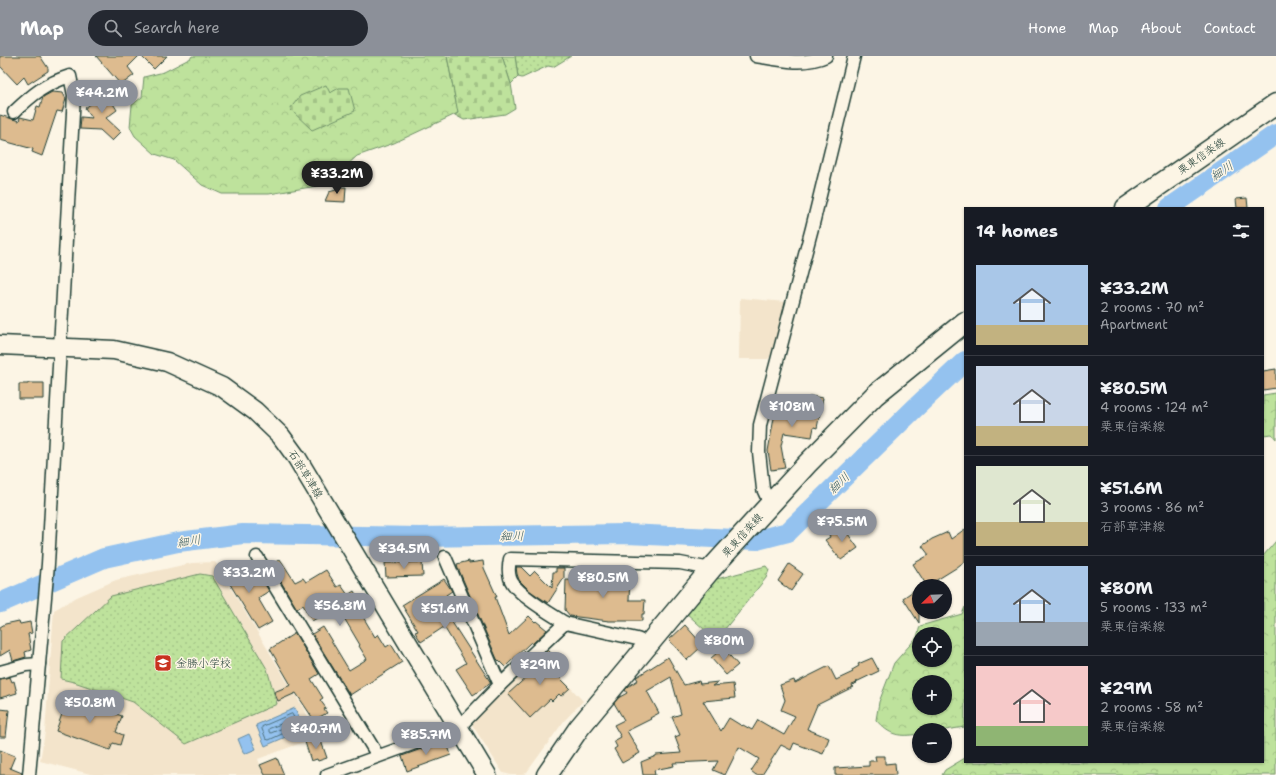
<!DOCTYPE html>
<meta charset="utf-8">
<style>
:root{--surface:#171b24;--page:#242831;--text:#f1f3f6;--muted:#9ea1a6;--line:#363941;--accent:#8c9099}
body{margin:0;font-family:"Shantell Sans","Klee One",sans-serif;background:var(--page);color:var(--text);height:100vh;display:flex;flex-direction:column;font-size:15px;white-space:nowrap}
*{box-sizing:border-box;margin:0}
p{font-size:13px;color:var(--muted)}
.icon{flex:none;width:22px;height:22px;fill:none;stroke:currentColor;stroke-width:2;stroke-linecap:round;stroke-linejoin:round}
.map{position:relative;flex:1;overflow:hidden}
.drawer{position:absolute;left:964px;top:151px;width:300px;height:556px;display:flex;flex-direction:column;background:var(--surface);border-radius:0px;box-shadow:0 1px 3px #0004}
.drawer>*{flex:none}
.needle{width:26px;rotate:247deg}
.tools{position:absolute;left:912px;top:523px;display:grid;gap:8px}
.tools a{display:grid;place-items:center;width:40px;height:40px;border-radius:50%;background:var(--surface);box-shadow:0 1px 3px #0004;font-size:20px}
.price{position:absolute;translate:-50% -34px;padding:0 9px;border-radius:14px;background:var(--accent);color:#fff;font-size:13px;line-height:26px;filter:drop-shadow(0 1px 2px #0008)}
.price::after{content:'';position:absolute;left:50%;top:24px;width:12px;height:9px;margin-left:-6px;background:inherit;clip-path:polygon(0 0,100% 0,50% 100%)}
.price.active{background:#222;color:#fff}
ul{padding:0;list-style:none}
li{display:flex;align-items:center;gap:12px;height:100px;padding:0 12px}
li+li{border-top:1px solid var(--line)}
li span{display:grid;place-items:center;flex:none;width:112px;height:80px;border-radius:0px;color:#555}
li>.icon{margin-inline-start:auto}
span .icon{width:48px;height:48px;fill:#fffc;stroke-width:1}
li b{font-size:17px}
h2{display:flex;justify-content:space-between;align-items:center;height:48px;padding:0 12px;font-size:17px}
header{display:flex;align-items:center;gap:24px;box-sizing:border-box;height:56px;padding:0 20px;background:var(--accent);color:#fff}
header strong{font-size:19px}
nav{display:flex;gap:22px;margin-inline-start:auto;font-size:14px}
.search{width:280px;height:36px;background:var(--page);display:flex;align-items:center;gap:10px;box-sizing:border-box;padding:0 14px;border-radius:22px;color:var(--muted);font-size:15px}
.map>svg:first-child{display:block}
.built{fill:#f3e4cb}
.grass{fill:url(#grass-dots);stroke:#6e9068}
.forest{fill:url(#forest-crowns);stroke:#6e9068;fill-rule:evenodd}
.cemetery{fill:url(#cemetery-stones);stroke:#6e9068}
.water{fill:#94c2ef;stroke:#658da4}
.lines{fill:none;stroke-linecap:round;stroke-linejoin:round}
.shore{stroke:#4e727f;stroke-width:1}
.river{stroke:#94c2ef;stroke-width:20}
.building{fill:#ddbb8f;stroke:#1f3d34}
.street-casing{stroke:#1f3d34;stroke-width:15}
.secondary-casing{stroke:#1f3d34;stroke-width:21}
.primary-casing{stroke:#1f3d34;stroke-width:23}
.street{stroke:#fcf5e5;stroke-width:12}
.secondary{stroke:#fcf5e5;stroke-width:18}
.primary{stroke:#fcf5e5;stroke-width:20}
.labels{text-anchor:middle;stroke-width:3;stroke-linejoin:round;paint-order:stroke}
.street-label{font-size:11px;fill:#1f3d34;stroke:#fcf5e5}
.poi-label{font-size:11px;fill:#1f3d34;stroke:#fcf5e5;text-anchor:start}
.water-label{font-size:12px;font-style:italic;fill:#3c5e63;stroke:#fcf5e5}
</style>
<header>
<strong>Map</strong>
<div class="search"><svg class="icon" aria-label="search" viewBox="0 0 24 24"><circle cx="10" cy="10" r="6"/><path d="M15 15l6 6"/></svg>Search here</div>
<nav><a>Home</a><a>Map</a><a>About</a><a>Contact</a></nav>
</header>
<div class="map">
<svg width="1276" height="719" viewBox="0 0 1276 719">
<defs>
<pattern id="grass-dots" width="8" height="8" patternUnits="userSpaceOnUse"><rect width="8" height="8" fill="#bee29c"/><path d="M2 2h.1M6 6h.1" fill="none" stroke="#a3c387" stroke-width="1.8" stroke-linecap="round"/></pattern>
<pattern id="forest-crowns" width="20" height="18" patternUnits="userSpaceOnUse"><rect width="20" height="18" fill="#bee29c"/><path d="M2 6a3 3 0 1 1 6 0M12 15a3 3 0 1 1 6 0" fill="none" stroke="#a3c387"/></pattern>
<pattern id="cemetery-stones" width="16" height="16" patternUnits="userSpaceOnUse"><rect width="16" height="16" fill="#bee29c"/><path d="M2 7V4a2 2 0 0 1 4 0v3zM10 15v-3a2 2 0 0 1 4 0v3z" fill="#a3c387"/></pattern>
</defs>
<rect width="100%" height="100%" fill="#fcf5e5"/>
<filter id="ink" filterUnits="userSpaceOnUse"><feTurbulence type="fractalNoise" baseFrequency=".025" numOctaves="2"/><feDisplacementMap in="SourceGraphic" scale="8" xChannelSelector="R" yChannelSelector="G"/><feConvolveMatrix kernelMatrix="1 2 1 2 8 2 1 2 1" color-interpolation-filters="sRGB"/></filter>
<g filter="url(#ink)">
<!-- built -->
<g class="built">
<path d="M740,242L786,246L771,300L768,303H739Z"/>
<path d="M215,506L320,680L258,703L264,719H94L40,705L45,676L54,554L77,541L116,524L192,507Z"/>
<path d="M559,619L583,645L564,665L527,716L523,719H511L503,717L471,667L519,620L539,640Z"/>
</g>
<!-- grass -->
<g class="grass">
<path d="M515,0H571L553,11L548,10L522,22L518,21Z"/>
<path d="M766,510L769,514L766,522L716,584L685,556L713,524Z"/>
<path d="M200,518L212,520L267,613L277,648L186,688L133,646L74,626L61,623L63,585L111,540Z"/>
</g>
<!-- forest -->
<g class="forest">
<path d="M192,0H447L458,57L394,87L357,100L332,123L323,129L269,138H222L202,129L174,104L155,98L135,80L130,71L132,49L142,41L144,21L164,16L191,2Z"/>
<path d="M502,0H515L518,21L511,28Z"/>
<path d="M1276,337V383L1272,378L1263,379V339Z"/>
<path d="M1276,485V719H942L945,714L965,702V706H1263V500Z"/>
<path d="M965,551V671L945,674H919V678C899,681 890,680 876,664L879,646L894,607L917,581L920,570L962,558ZM919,578H945V604H919ZM919,626H945V652H919Z"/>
</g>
<!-- cemetery -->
<g class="cemetery">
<path d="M447,0H502L511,28L515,52L505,58L464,64L455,59L458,57Z"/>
<path d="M326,29L330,37L339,32H349L355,55L312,74L290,53L300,40Z"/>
</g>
<!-- water -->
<g class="water">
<path d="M295,652L304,673L265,690L256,669Z"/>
<path d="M249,678L256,693L244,698L238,683Z"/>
</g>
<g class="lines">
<!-- shore -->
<g class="shore">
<path d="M292,658L298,669L297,671L269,684L266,683L262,673V671Z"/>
<path d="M289,665L291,666L290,669L271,677L269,676V673Z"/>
</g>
<!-- river -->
<g class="river">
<path d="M1169,152L1276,78"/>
<path d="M0,547L104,502L178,486L243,478L419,481L627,478L757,484L788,476L914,353L965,305"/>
</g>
</g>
<!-- building -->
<g class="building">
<path d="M0,0H40L48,12V15L28,28L24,21L17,28L0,10Z"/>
<path d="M96,0H139L128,11L134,19L121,29Z"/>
<path d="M141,0H167L154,13Z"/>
<path d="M111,27L121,40L112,46L117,54L106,62L121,76L112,85L100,74L80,73L81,61L92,62L85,52L105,38L103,33Z"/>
<path d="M52,36L63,37L66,43L62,56L57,55L42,100L32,96L33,93L0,84V59L19,65L20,61L33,64L37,50L40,51L43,41Z"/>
<path d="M338,131H346L345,146L325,145L329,136L336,134Z"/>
<path d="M1247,142L1248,152H1237L1236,143Z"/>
<path d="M1276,313V332L1263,334V315Z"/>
<path d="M28,327H44V343H19V328H28Z"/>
<path d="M810,340L823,342L817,372L814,371L812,381L784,377L781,390L785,412L771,414L768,395L776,351L782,352V350L803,355L804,352L808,353Z"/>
<path d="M843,471L858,492L841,504L825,484L830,481L829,479Z"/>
<path d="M965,473V505L956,512L927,530L913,508L929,499L922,490L932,483L948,476L951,483Z"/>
<path d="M280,503L295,526L303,522L306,526L326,514L337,531L341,529L348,539L354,535L360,546L356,549L375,581L378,578L386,591L391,588L402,606L350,639L312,578L323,571L349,614L367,603L359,590L360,589L337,550L312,565L303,549L297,553L271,509Z"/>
<path d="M469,505V507L483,505L484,512L497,541H495L509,579L529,560L535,566L536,565L547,574L532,588L531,586L505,611L497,603L458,512L457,508Z"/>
<path d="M422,506L423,520L386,521L385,507Z"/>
<path d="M236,507L244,521L256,513L269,535L258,542L272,566L258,574L222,515Z"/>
<path d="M789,508L803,518L791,535L778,525Z"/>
<path d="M516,511H521L530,520L535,515L552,532L553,516H556V512H564V522L548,547L530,535L519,524L517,518Z"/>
<path d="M601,517L624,518V521H630L629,544H645L644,558H642V565H609L570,560L565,554L566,524L588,525V520H601Z"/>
<path d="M444,523L452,535L446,539L455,554L448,560L491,627L473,639L456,613L466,607L444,571L421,586L415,576L418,575L402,549Z"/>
<path d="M919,531V567L903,542Z"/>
<path d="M19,565L20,568L30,566L32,577L28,578L31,594L25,596L26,601L13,605L10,594L0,600V571L5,568Z"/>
<path d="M685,569L701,587L697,590L700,592L687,604L669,584Z"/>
<path d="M295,577L319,618L311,623L323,642L320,644L326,652L324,653L327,657L314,664L296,637L278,645L274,636L291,629L270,593Z"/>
<path d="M723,592L738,609L726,619L711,602Z"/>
<path d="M548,594L561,607L553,615L570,632L561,640L559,638L552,645L550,643L530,662L508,638L542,607L538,603Z"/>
<path d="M668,601L684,629L699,625L700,628L718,626L712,630L733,628L735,642L703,645L721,675L729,662L742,670L743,669L752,674L758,664L784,679L795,660L781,654L785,644L780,629L794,624L795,627L829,610L836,624L853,616L852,614L859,610L858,608L872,602L879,615L856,626L857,627L852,629L853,631L817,649L807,673L829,682L823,698L794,687L791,694L781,689L762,719H756L751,715L759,703L739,691L725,719L713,714L718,705L673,707L674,710L654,714L655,719H643L641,706L656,700V699L681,697L675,681L680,679L672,661L681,658L671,621L647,635L659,657L650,662L651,663L627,675L640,697L622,707L614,693L617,691L614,685L621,681L614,669L624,664L614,647L618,642L627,637L625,634L629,630L638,624L636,621L638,620Z"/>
<path d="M10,621L12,626L14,625L17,637L0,642V623Z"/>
<path d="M68,641L122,660L116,676L123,679L120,689L113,687L110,694L56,675Z"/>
<path d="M0,653L9,654L6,681H0Z"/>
<path d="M316,682H320L327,702L318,705L317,703L311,705L305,686Z"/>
<path d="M446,684L451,699L407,715L402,700Z"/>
<path d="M0,694L15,700L10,712L22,717V719H0Z"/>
<path d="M875,700H885V708L895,707L896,719H835V712L869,710V705H876Z"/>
<path d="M277,702L284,719H265L260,709Z"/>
</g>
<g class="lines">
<!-- street casing -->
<g class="street-casing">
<g id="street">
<path d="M756,0C779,4 804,10 826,0"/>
<path d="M14,56C33,38 45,28 70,20L74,39L48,508L29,719"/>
<path d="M770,448L763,433L759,396L760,369L812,172L854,0"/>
<path d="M257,501L378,700"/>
<path d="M445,501L500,629"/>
<path d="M565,567C551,558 514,537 510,522C508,516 509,508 510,503L680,507L711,513"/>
<path d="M0,616L26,609L39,608"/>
<path d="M327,719L459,671L500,629L565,567L637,583L649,588"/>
</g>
</g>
<!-- secondary casing -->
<g class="secondary-casing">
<path id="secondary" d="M0,289L114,294L167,306L222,331L255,355L281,380L297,402L487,719"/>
</g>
<!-- primary casing -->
<g class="primary-casing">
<g id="primary">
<path d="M1126,152L1276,48"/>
<path d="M547,719L579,672L711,513L807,408L875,339L965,266"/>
</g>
</g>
<!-- street -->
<use href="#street" class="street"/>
<!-- secondary -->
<use href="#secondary" class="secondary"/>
<!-- primary -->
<use href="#primary" class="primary"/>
</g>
</g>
<!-- icons -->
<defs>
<g id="school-square" transform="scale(0.9)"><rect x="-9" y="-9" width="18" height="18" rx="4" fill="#c8321e" stroke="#fcf5e5"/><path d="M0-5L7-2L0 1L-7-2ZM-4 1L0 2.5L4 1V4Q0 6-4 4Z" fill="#fff"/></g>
</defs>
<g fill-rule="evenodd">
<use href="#school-square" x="163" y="607"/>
</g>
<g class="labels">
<!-- street labels -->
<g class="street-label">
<text transform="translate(1201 100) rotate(-35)" y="4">栗東信楽線</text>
<text transform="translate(306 418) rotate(58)" y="4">石部草津線</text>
<text transform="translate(742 479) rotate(-48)" y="4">栗東信楽線</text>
</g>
<!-- poi labels -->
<g class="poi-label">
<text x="176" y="611">金勝小学校</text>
</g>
<!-- water labels -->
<g class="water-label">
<text transform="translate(1222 115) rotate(-34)" y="4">細川</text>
<text transform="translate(839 427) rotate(-44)" y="4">細川</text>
<text transform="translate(512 480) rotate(-1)" y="4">細川</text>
<text transform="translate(189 485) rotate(-8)" y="4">細川</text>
</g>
</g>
</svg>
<div class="tools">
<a><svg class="needle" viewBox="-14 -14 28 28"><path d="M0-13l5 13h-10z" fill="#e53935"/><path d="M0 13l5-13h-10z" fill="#9ea1a6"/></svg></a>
<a><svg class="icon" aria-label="locate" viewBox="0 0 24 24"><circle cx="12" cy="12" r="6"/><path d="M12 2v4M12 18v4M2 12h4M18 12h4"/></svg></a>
<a>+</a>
<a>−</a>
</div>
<b class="price" style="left:102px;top:58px">¥44.2M</b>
<b class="price active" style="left:337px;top:139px">¥33.2M</b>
<b class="price" style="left:792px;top:372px">¥108M</b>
<b class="price" style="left:842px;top:487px">¥75.5M</b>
<b class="price" style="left:404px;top:514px">¥34.5M</b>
<b class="price" style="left:249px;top:538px">¥33.2M</b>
<b class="price" style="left:603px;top:543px">¥80.5M</b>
<b class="price" style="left:340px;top:571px">¥56.8M</b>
<b class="price" style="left:445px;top:574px">¥51.6M</b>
<b class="price" style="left:724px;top:606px">¥80M</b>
<b class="price" style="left:540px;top:630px">¥29M</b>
<b class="price" style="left:90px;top:668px">¥50.8M</b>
<b class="price" style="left:316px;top:694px">¥40.7M</b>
<b class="price" style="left:426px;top:700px">¥85.7M</b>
<section class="drawer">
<h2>14 homes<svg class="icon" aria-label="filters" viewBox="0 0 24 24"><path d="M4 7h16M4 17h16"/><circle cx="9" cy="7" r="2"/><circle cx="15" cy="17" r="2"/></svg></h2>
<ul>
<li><span style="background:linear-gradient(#a9c7e8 75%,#c2b280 0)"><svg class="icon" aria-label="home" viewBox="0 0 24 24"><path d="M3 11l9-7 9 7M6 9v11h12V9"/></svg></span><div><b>¥33.2M</b><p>2 rooms · 70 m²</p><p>Apartment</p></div></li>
<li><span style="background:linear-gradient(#c9d6e8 75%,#c2b280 0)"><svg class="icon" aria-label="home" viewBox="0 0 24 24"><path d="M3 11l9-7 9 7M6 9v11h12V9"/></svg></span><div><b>¥80.5M</b><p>4 rooms · 124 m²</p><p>栗東信楽線</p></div></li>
<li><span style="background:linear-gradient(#dfe7d0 70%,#c2b280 0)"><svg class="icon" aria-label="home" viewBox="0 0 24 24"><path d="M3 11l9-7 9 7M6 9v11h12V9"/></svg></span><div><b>¥51.6M</b><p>3 rooms · 86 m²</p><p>石部草津線</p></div></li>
<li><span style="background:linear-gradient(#a9c7e8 70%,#9aa5b1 0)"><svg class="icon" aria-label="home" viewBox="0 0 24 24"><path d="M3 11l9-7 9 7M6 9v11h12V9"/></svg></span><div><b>¥80M</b><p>5 rooms · 133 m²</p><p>栗東信楽線</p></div></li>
<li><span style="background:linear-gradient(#f6c9c9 75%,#8fb573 0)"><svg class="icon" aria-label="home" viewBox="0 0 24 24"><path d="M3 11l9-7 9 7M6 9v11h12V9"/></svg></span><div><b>¥29M</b><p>2 rooms · 58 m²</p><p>栗東信楽線</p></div></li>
</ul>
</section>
</div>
